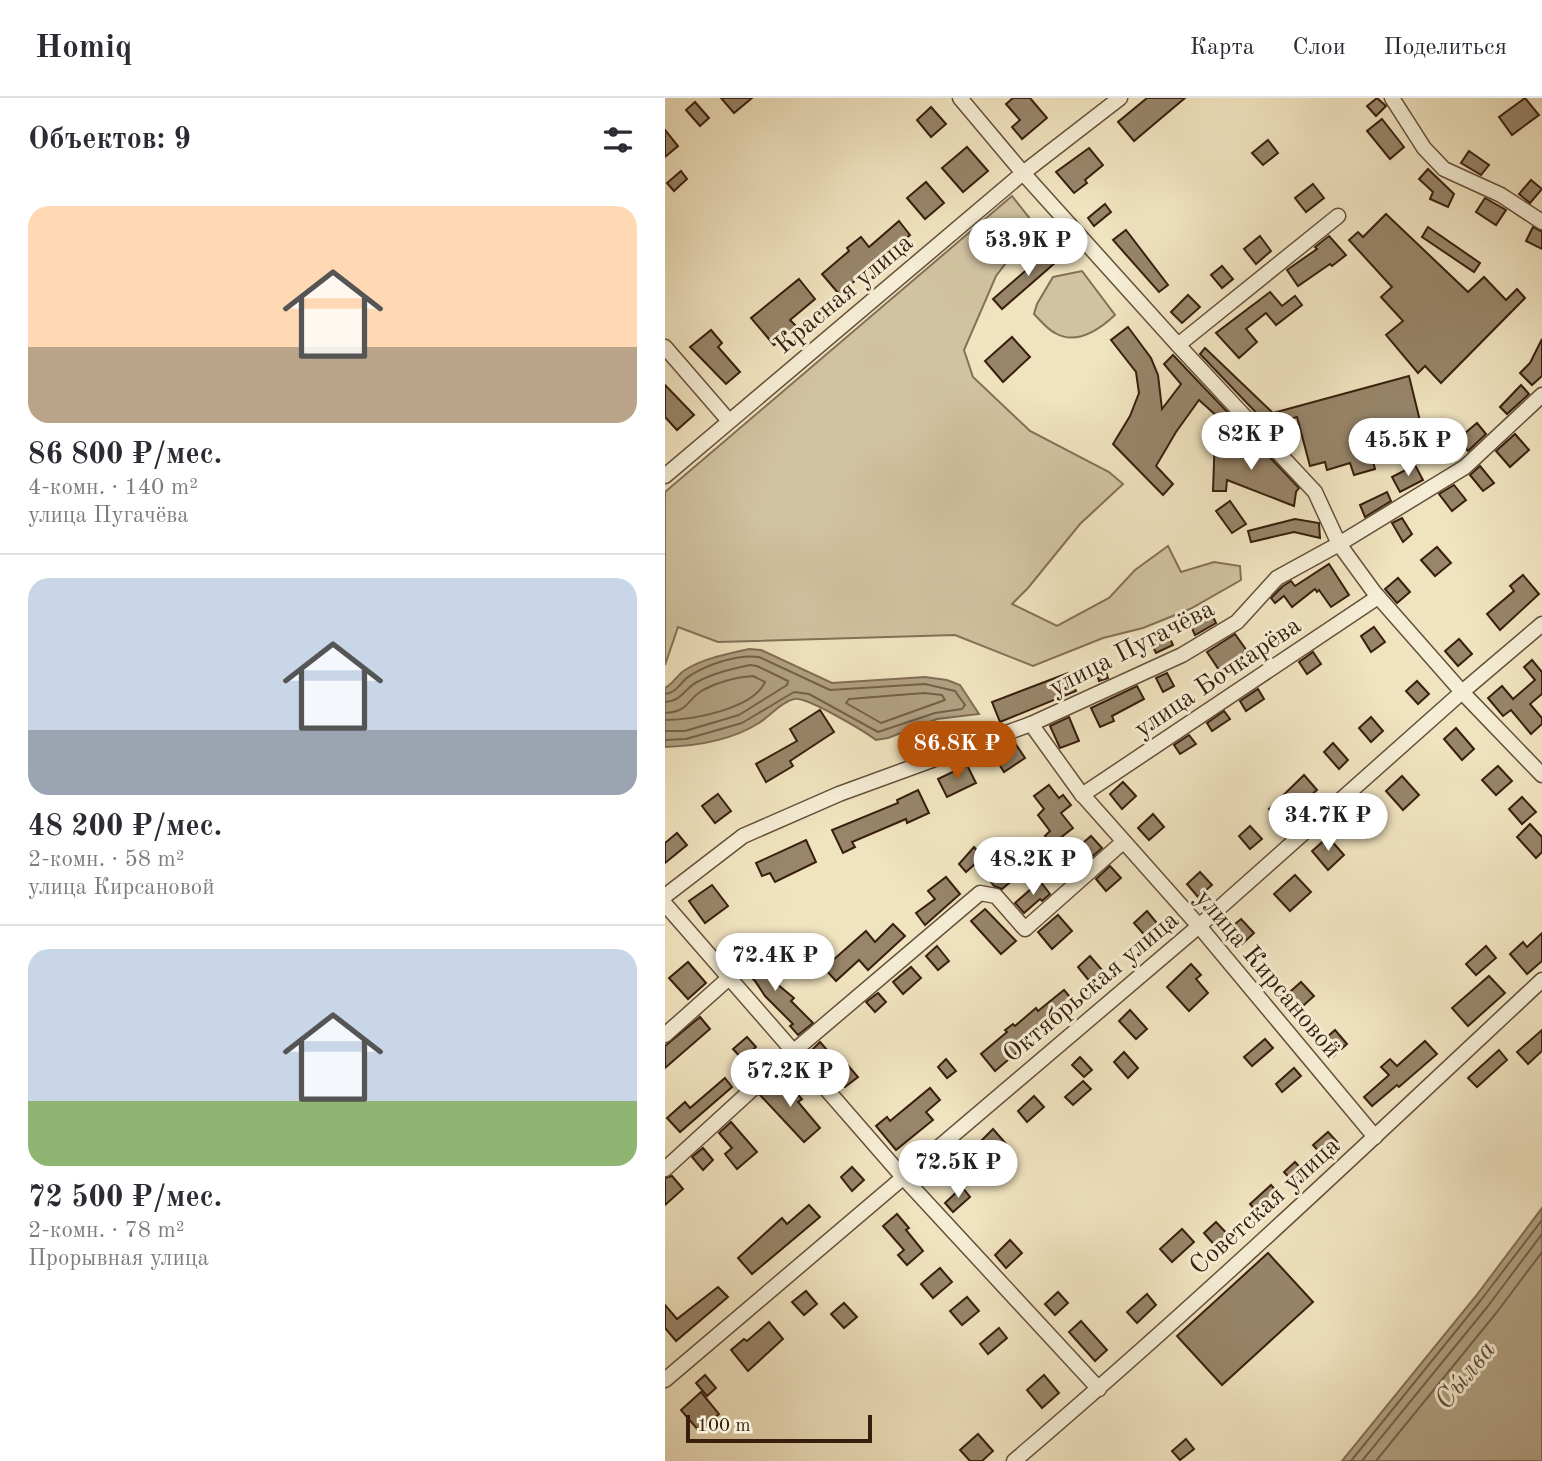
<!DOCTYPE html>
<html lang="ru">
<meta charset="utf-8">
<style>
:root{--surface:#fff;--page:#f7f7f7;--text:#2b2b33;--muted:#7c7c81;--line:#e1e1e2;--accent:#b45309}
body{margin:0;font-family:"Old Standard TT",serif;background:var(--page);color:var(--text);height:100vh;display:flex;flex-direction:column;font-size:26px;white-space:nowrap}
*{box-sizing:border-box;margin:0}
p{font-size:23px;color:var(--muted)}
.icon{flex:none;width:38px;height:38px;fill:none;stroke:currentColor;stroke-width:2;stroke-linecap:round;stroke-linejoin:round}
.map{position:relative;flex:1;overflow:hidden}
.details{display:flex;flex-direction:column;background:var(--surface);width:665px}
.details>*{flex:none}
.scale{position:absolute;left:21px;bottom:18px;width:186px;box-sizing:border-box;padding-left:7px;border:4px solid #381f0d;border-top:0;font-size:19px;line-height:24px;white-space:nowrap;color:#381f0d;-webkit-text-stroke:5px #f5edd5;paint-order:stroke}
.price{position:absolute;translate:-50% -60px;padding:0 16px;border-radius:24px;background:#fff;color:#222;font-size:23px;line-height:46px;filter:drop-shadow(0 2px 4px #0008)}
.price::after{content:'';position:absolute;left:50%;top:42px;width:21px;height:16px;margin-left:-10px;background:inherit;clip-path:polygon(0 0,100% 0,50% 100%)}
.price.selected{background:var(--accent);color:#fff}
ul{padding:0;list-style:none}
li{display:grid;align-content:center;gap:14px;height:371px;padding:0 28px}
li+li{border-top:2px solid var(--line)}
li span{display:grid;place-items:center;height:217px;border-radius:21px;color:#555}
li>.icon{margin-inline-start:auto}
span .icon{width:126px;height:126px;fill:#fffc;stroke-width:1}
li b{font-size:30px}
h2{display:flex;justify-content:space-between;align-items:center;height:84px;padding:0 28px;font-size:30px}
header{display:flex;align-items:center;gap:42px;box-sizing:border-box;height:98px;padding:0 35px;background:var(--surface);border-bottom:2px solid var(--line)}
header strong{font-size:33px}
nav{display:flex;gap:38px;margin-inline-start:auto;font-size:24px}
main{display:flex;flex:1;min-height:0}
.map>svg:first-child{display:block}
.green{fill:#d1c2a1;stroke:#847057;stroke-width:2}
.water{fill:#b1a082;stroke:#816c53;stroke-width:2}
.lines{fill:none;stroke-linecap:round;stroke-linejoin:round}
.shore{stroke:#746048;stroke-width:2}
.building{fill:#98856a;stroke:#381f0d;stroke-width:2}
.minor-casing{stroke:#66503a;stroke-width:17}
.minor{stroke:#f5edd5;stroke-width:14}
.labels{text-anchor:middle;stroke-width:6;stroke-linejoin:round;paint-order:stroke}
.street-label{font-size:26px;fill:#381f0d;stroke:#f5edd5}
.water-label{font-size:28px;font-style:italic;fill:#624c36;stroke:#f5edd5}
</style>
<header>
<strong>Homiq</strong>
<nav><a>Карта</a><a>Слои</a><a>Поделиться</a></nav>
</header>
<main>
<section class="details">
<h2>Объектов: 9<svg class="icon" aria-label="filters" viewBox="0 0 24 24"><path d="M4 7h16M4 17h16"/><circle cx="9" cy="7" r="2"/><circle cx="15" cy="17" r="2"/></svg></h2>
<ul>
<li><span style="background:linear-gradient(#ffd9b3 65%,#b9a48a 0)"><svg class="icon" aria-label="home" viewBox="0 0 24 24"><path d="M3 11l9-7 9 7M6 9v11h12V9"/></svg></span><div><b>86 800 ₽/мес.</b><p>4-комн. · 140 m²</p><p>улица Пугачёва</p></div></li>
<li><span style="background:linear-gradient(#c9d6e8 70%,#9aa5b1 0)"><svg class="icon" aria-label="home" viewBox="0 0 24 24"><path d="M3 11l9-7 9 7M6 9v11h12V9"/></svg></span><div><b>48 200 ₽/мес.</b><p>2-комн. · 58 m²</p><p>улица Кирсановой</p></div></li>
<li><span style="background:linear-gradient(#c9d6e8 70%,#8fb573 0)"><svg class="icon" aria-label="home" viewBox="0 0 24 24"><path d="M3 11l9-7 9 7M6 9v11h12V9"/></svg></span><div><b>72 500 ₽/мес.</b><p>2-комн. · 78 m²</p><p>Прорывная улица</p></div></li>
</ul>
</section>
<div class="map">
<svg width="877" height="1363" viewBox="0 0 877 1363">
<rect width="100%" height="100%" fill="#f0e3bf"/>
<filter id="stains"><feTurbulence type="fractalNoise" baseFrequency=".00286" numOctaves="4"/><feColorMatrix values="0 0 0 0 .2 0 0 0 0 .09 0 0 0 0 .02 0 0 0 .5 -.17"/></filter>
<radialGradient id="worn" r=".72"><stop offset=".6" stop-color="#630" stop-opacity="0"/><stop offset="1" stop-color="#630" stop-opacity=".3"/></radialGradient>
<!-- green -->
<g class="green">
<path d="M347,98L370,127L331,178L299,252L308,279L365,333L444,374L458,386L415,426L363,490L347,506L392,528L444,500L470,472L503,448L516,474L549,464L575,468L576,482L525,511L478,530L438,540L368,568L290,537L53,544L13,529L0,567V394Z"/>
<path d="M417,173L450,217C435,231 412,248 390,235C382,231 375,222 369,216L372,206L388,179Z"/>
</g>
<!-- water -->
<g class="water">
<path d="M84,551L96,552L167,585L260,579L282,582L295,587L314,616L272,621L223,640L211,642C199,633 141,598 129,601C116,604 105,618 94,625C67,642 30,648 0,649V590C9,585 12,577 20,572C39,560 63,556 84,551Z"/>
<path d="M877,1110V1363H677L811,1198Z"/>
</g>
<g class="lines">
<!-- shore -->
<g class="shore">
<path d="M259,595L277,597L280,602L216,625L181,605L184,601Z"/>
<path d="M0,596C14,594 15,583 26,577C44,566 73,556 94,559L165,592L260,586L290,593L300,607L297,611L270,615L213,634L144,596L129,594L77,625L21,641L0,642"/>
<path d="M0,604C17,603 19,591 32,584C48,575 67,571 85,567L92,568L123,583L122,587L74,617L20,633H0"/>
<path d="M0,615C24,614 22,601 38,592C53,584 72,579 88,578L100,584C88,611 27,622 0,622"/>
<path d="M686,1363L816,1202L877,1122"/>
<path d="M697,1363L823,1208L877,1136"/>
<path d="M711,1363L832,1214L877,1154"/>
</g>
</g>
<!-- building -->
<g class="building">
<path d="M56,0H87L69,15Z"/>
<path d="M348,0H365L382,20L357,41L347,29L355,22L341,6Z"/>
<path d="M482,0H520L469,43L453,24Z"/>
<path d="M712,0L721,8L711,18L702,8Z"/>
<path d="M860,0L874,17L847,37L834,19Z"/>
<path d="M30,4L44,20L35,28L21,12Z"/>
<path d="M266,9L281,26L266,39L252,22Z"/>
<path d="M717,21L739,49L725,61L702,33Z"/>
<path d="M0,32L13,48L0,59Z"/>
<path d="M603,42L613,55L598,67L587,55Z"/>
<path d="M302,49L323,73L298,94L277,70Z"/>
<path d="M424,50L438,67L420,82L422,85L409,95L391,74Z"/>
<path d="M804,53L824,67L816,77L796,65Z"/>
<path d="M763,71L789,96L783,109L765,101L768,94L754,81Z"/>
<path d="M16,73L22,81L9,93L2,85Z"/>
<path d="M866,82L877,91L865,105L854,96Z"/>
<path d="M261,84L279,105L260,121L242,100Z"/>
<path d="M648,86L659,100L641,114L630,100Z"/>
<path d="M820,100L841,112L831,127L811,114Z"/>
<path d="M440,106L446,114L429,128L423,120Z"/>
<path d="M721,116L803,194L819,179L841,202L852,191L860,200L776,285L760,268L753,275L721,237L738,223L716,199L727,189L684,142L693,134L698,139Z"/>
<path d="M234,123L245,137L174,196L157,176L184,153L182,150L196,139L204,149Z"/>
<path d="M763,129L815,165L809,174L757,139Z"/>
<path d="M868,129L877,134V151L861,143Z"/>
<path d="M461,132L503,187L494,194L448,142Z"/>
<path d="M595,138L606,153L591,166L579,151Z"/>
<path d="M664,138L681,157L667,168L665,166L633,188L622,172L652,151L650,149Z"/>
<path d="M389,148L398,158L337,211L328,201Z"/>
<path d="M557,168L568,181L557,190L546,177Z"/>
<path d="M134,181L150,201L125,222L131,228L109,247L86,220Z"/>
<path d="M605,194L617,208L630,198L637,207L611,227L601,215L581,231L592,244L574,260L551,235Z"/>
<path d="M523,197L535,209L517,225L506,214Z"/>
<path d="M463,229L486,260L493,277L497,311L516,286L499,266L508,257L570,322L564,329L534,302L511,334L491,368L508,386L498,397L448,346L465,318L474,295L471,274L446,242Z"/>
<path d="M46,232L57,245L53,249L75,274L61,286L25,249Z"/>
<path d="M347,239L365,259L338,284L320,263Z"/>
<path d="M877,241V278L867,287L855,275L865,265Z"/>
<path d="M540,250L608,315L600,324L535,256Z"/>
<path d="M744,278L758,335L753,339L762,350L748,354L746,345L706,356L710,371L689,377L685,365L662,372L660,364L645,368L632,319L611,325L608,315Z"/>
<path d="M0,287L29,317L12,332L0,319Z"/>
<path d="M856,287L864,296L842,316L835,309Z"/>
<path d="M812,325L821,336L803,353L793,341Z"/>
<path d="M550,336L564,337L563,356L580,360L591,345L634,390L631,394L629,408L562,382L561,393H548Z"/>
<path d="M850,336L864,352L845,369L831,353Z"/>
<path d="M750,367L758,382L735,394L727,379Z"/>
<path d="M815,368L829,385L818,393L805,377Z"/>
<path d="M789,387L801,402L787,413L774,396Z"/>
<path d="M722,394L726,403L700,419L695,407Z"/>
<path d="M565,403L581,426L567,435L551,413Z"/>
<path d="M737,420L747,436L738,444L727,425Z"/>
<path d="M630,421L654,425L655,440L629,434L586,444L583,433Z"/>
<path d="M772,449L786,465L770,478L756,462Z"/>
<path d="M664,466L684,497L666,509L654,492L652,494L650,491L627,509L619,498L610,505L606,500L618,488L626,483L630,488Z"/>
<path d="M858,477L874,496L835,532L822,516L849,493L845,488Z"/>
<path d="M733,480L745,494L732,505L720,491Z"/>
<path d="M546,514L551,525L530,537L524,524Z"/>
<path d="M709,529L720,544L706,554L696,538Z"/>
<path d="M502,534L508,547L491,555L484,541Z"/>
<path d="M570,536L582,553L554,572L542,554Z"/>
<path d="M794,541L807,556L793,568L780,553Z"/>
<path d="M648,554L656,566L642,576L634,564Z"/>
<path d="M437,561L443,580L434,583L428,564Z"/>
<path d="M867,562L877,574V596L865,606L877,620V626L866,636L846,612L838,618L823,600L837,588L848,601L870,582L859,569Z"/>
<path d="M403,575L411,593L335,624L327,604Z"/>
<path d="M502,575L509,588L498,594L491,580Z"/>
<path d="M752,583L764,596L753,606L741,593Z"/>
<path d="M472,588L479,601L447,618L449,623L435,629L426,610Z"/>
<path d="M593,591L599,601L581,613L575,603Z"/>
<path d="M155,612L169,634L125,663L128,668L101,684L91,666L132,643L125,631Z"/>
<path d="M559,613L565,621L547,633L542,625Z"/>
<path d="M404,619L414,643L395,650L385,628Z"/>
<path d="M706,619L718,633L706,644L694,630Z"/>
<path d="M791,630L809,651L797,662L779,641Z"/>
<path d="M524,637L531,646L515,656L509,647Z"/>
<path d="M350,645L360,660L339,674L329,658Z"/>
<path d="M668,645L683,662L674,671L659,654Z"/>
<path d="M302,667L311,685L282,699L273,681Z"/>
<path d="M833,668L847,683L831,697L817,682Z"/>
<path d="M639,677L652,692L615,724L604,711Z"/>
<path d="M737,678L754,697L738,712L721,693Z"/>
<path d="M458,684L471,698L457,711L445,696Z"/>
<path d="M384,687L394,700L398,697L406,707L396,715L408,730L386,747L380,738L385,733L373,717L379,711L369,698Z"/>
<path d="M253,692L264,715L242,725L241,721L187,744L190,749L178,755L167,732L233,705L232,702Z"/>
<path d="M53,696L66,713L50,725L37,708Z"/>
<path d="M857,699L871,714L857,726L844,711Z"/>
<path d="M704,710L717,725L701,740L688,724Z"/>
<path d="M488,716L499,729L484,742L473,730Z"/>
<path d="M865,726L877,739V754L871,760L852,739Z"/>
<path d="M585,728L597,741L585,751L574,738Z"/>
<path d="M12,735L22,747L0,765V745Z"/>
<path d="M426,738L437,750L414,770L403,758Z"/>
<path d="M663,739L679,757L663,772L647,753Z"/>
<path d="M141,742L151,764L110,784L105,775L97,778L91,765Z"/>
<path d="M309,749L325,768L333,762L349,781L337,791L329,788L311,765L301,774L294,766Z"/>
<path d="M445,768L456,780L441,793L431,781Z"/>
<path d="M535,774L547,787L533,799L522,786Z"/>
<path d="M630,777L646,794L625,813L609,796Z"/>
<path d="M281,779L295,796L260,827L251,815L270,801L263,793Z"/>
<path d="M375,783L385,796L377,803L375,801L359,815L350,805Z"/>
<path d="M47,787L63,808L40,825L24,803Z"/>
<path d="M320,811L351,843L336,856L306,823Z"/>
<path d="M482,813L496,830L483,841L469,825Z"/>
<path d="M393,817L407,833L387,851L373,834Z"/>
<path d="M576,821L589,835L577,846L564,831Z"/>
<path d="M228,826L240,838L203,872L194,862L171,883L159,870L201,833L210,844Z"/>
<path d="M877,835V863L862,876L845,856L858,844L862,849Z"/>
<path d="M272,848L284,863L273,872L261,858Z"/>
<path d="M821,848L831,860L811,877L801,866Z"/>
<path d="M83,853L112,886L129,900L126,903L148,925L133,937L125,928L128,926L100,898L90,883L71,864Z"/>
<path d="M425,858L443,879L430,890L413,869Z"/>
<path d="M23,864L41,885L23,901L4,880Z"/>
<path d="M526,866L536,877L531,881L543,895L524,913L502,889Z"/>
<path d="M246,869L256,880L238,896L228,884Z"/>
<path d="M824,878L840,895L803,928L787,910Z"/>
<path d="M636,884L649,898L630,915L617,901Z"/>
<path d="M399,892L410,905L330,973L316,956L342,934L340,932L348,926L350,928L371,910L373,913Z"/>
<path d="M213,895L221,904L210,914L201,904Z"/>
<path d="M465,912L482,931L471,941L454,923Z"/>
<path d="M35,919L45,931L0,970V948Z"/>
<path d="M670,932L682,946L665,961L653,947Z"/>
<path d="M877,932V953L863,966L852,954Z"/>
<path d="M82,939L91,949L77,961L68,951Z"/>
<path d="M600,941L608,950L587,968L579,959Z"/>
<path d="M760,943L772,956L734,989L732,987L707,1008L699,999L724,977L716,969L725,961L732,968Z"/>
<path d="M155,944L176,968L180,964L193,979L180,989L158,963L155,965L145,954Z"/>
<path d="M834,952L842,962L812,989L803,980Z"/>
<path d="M459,954L473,970L463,980L449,964Z"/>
<path d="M415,959L427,972L419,979L407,967Z"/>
<path d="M281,961L291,973L282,980L273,969Z"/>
<path d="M629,970L636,978L617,994L611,986Z"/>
<path d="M117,979L137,1001L133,1004L155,1030L139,1044L95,997Z"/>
<path d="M60,980L67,989L15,1034L2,1020L20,1004L25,1010Z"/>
<path d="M418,983L426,991L408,1007L400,999Z"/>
<path d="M265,990L275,1002L261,1014L268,1022L231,1052L211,1028L222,1019L225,1023Z"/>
<path d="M369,998L379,1009L362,1024L353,1013Z"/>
<path d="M66,1024L92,1054L72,1071L60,1056L67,1050L54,1035Z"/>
<path d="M328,1031L342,1047L312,1076L298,1061Z"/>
<path d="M663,1034L674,1046L659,1059L648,1047Z"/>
<path d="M38,1050L48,1062L38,1072L27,1059Z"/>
<path d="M630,1064L641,1076L630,1086L619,1074Z"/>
<path d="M187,1069L199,1082L187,1093L176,1079Z"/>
<path d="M7,1078L18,1091L0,1107V1080Z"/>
<path d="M606,1087L614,1096L593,1115L585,1106Z"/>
<path d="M297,1089L305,1099L288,1114L280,1105Z"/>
<path d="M144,1107L155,1119L87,1176L73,1160L117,1120L122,1126Z"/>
<path d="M232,1116L244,1130L241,1132L258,1153L242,1167L233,1157L239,1152L218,1128Z"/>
<path d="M551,1124L566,1140L553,1151L539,1135Z"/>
<path d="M517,1131L529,1144L507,1164L495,1151Z"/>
<path d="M345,1142L357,1155L341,1170L330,1157Z"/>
<path d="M603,1155L648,1204L557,1287L512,1238Z"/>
<path d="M275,1170L287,1184L268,1200L256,1186Z"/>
<path d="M53,1189L63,1199L11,1243L0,1230V1207L12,1221Z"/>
<path d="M141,1193L152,1206L139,1217L127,1204Z"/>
<path d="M393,1194L403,1205L390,1217L380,1206Z"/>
<path d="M482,1196L491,1207L472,1225L462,1214Z"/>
<path d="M302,1199L314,1213L297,1227L285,1213Z"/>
<path d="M179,1205L192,1219L179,1230L166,1216Z"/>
<path d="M416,1223L442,1252L430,1263L404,1234Z"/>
<path d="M104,1224L118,1241L83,1273L66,1252L79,1241L82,1243Z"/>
<path d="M334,1230L342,1240L323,1256L315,1246Z"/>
<path d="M40,1277L51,1290L42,1298L31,1285Z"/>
<path d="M379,1277L394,1295L377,1310L362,1292Z"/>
<path d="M36,1294L54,1316L34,1333L16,1312Z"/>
<path d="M313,1336L328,1353L317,1363H305L295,1352Z"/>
<path d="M521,1341L529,1351L515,1362L507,1353Z"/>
</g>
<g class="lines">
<!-- minor casing -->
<g class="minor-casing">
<g id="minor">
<path d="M295,0L358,75L513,247L650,394L674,446L709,494L797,594L877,677"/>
<path d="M727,0L759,50L779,71L836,97L877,124"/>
<path d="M513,247L673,118"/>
<path d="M0,249L64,323"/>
<path d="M0,378L358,75L455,0"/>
<path d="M366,626L415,694L534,828L710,1039"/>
<path d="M417,697L713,499"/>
<path d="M0,798L78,738L174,696L366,626L517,557L572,524L612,480L674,446L800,369L877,297"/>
<path d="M0,806L237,1078L434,1291"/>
<path d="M0,937L65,879"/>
<path d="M0,1071L129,953L315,795L331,798L360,831L458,744"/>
<path d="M0,1282L534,828L797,594L877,526"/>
<path d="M349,1363C530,1209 703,1045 877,882"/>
</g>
</g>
<!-- minor -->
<use href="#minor" class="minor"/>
</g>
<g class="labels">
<!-- street labels -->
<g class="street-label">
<text transform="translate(178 195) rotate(-40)" y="9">Красная улица</text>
<text transform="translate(466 549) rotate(-27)" y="9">улица Пугачёва</text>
<text transform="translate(552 578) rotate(-34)" y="9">улица Бочкарёва</text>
<text transform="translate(604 875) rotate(50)" y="9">улица Кирсановой</text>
<text transform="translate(425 888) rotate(-40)" y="9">Октябрьская улица</text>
<text transform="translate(599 1107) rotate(-42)" y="9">Советская улица</text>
</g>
<!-- water labels -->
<g class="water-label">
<text transform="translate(799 1276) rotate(-51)" y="10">Сы́лва</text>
</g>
</g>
<rect width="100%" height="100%" filter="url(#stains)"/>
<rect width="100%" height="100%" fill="url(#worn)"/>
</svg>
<div class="scale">100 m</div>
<b class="price" style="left:363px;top:180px">53.9K ₽</b>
<b class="price" style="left:586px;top:374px">82K ₽</b>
<b class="price" style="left:743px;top:380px">45.5K ₽</b>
<b class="price selected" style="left:292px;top:683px">86.8K ₽</b>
<b class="price" style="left:663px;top:755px">34.7K ₽</b>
<b class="price" style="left:368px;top:799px">48.2K ₽</b>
<b class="price" style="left:110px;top:895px">72.4K ₽</b>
<b class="price" style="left:125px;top:1011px">57.2K ₽</b>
<b class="price" style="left:293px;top:1102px">72.5K ₽</b>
</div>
</main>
